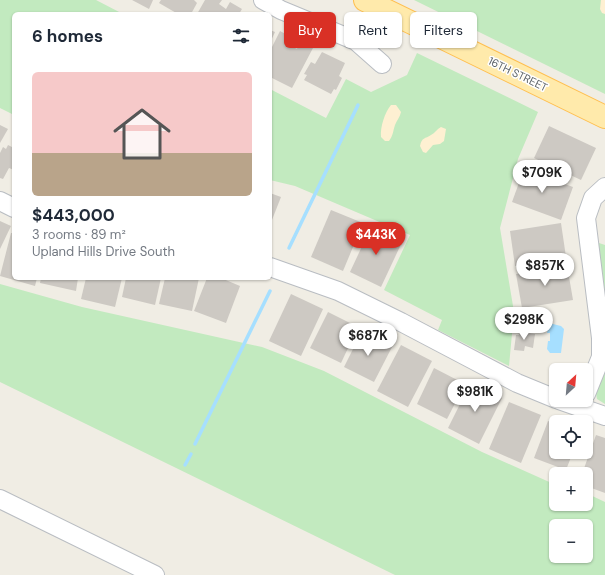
<!DOCTYPE html>
<meta charset="utf-8">
<style>
:root{--surface:#fff;--page:#f6f6f7;--text:#1f2937;--muted:#747a83;--line:#e0e1e3;--accent:#d93025}
body{margin:0;font-family:"DM Sans",sans-serif;background:var(--page);color:var(--text);height:100vh;display:flex;flex-direction:column;font-size:15px;white-space:nowrap}
*{box-sizing:border-box;margin:0}
p{font-size:13px;color:var(--muted)}
.icon{flex:none;width:22px;height:22px;fill:none;stroke:currentColor;stroke-width:2;stroke-linecap:round;stroke-linejoin:round}
.map{position:relative;flex:1;overflow:hidden}
.panel{position:absolute;left:12px;top:12px;width:260px;height:268px;display:flex;flex-direction:column;background:var(--surface);border-radius:6px;box-shadow:0 1px 3px #0004}
.panel>*{flex:none}
.top-card{position:absolute;left:284px;top:12px;width:261px;height:36px;display:flex;gap:8px}
.needle{width:26px;rotate:26deg}
.controls{position:absolute;left:549px;top:363px;display:grid;gap:8px}
.controls a{display:grid;place-items:center;width:44px;height:44px;border-radius:6px;background:var(--surface);box-shadow:0 1px 3px #0004;font-size:20px}
.price{position:absolute;translate:-50% -34px;padding:0 9px;border-radius:14px;background:#fff;color:#222;font-size:13px;line-height:26px;filter:drop-shadow(0 1px 2px #0008)}
.price::after{content:'';position:absolute;left:50%;top:24px;width:12px;height:9px;margin-left:-6px;background:inherit;clip-path:polygon(0 0,100% 0,50% 100%)}
.price.on{background:var(--accent);color:#fff}
ul{padding:0;list-style:none}
li{display:grid;align-content:center;gap:8px;height:212px;padding:0 20px}
li+li{border-top:1px solid var(--line)}
li span{display:grid;place-items:center;height:124px;border-radius:6px;color:#555}
li>.icon{margin-inline-start:auto}
span .icon{width:72px;height:72px;fill:#fffc;stroke-width:1}
li b{font-size:17px}
h2{display:flex;justify-content:space-between;align-items:center;height:48px;padding:0 20px;font-size:17px}
.tag{padding:0 14px;border-radius:6px;background:var(--surface);box-shadow:0 1px 3px #0004;font-size:14px;line-height:36px}
.tag.on{background:var(--accent);color:#fff}
.map>svg:first-child{display:block}
.green{fill:#c2eabf;fill-rule:evenodd}
.sand{fill:#fef0d2}
.water{fill:#a6dfff}
.lines{fill:none;stroke-linecap:round;stroke-linejoin:round}
.stream{stroke:#a6dfff;stroke-width:3.5}
.building{fill:#cdc9c3}
.minor-casing{stroke:#b9bdc2;stroke-width:20}
.major-casing{stroke:#ffbf4f;stroke-width:24}
.minor{stroke:#fff;stroke-width:18}
.major{stroke:#ffeaab;stroke-width:22}
.labels{text-anchor:middle;stroke-width:3;stroke-linejoin:round;paint-order:stroke}
.street-label{font-size:11px;fill:#5c6266;stroke:#fff}
</style>
<div class="map">
<svg width="605" height="575" viewBox="0 0 605 575">
<rect width="100%" height="100%" fill="#f0ede4"/>
<!-- green -->
<g class="green">
<path d="M0,0H96L123,14H14V115L0,108Z"/>
<path d="M414,0H605V94Z"/>
<path d="M417,53L538,112L518,159L500,228L514,312L509,366L438,330L442,320L384,290L410,235L295,186L270,180V89L326,118L346,79L371,92L407,75Z"/>
<path d="M596,242L605,245V302Z"/>
<path d="M0,284L82,307L262,347L324,371L482,452L556,485V504H586V493L605,502V575H395L0,382ZM556,526H586V556H556Z"/>
<path d="M605,360V404L597,399L595,388Z"/>
</g>
<!-- sand -->
<g class="sand">
<path d="M601,0H605V14L602,13L600,9Z"/>
<path d="M391,105H396L401,112C400,117 397,120 395,125C393,131 393,136 389,141H385L381,137C380,127 385,112 391,105Z"/>
<path d="M441,127L446,129L444,141L440,144L433,145L426,153L423,152L420,146C422,137 425,139 431,135C435,133 437,129 441,127Z"/>
</g>
<!-- water -->
<path class="water" d="M549,323L561,326L564,329L561,353H550L547,349L548,341H550V333H547Z"/>
<g class="lines">
<!-- stream -->
<g class="stream">
<path d="M289,248L358,105"/>
<path d="M195,444L270,291"/>
<path d="M185,465L191,454"/>
</g>
</g>
<!-- building -->
<g class="building">
<path d="M132,0H153L149,9Z"/>
<path d="M161,0H194L197,3L191,14H178L159,3Z"/>
<path d="M205,0H222L219,4L226,9L230,2L242,9L239,14H197Z"/>
<path d="M270,30L275,32L270,43Z"/>
<path d="M280,31L293,38L289,45L297,49L300,42L313,48L292,88L270,77V51Z"/>
<path d="M322,52L345,63L339,76L342,78L336,90L334,89L331,94L304,80L307,75L304,74L311,62L315,64Z"/>
<path d="M0,125L8,129L0,143Z"/>
<path d="M549,126L596,148L581,180L534,158Z"/>
<path d="M8,145L14,148V170L9,168L3,179L0,178V153L3,147L6,149Z"/>
<path d="M524,169L573,187L561,220L512,202Z"/>
<path d="M270,193L281,197L270,225Z"/>
<path d="M331,210L363,223L343,271L311,257Z"/>
<path d="M0,221L11,226L0,249Z"/>
<path d="M561,223L566,257L515,266L510,231Z"/>
<path d="M372,225L403,240L381,287L350,272Z"/>
<path d="M11,233H14V278H37L35,286L0,276Z"/>
<path d="M567,265L573,300L522,308L516,274Z"/>
<path d="M41,278H78L76,291L40,283Z"/>
<path d="M86,278H122L115,307L81,299Z"/>
<path d="M126,278H161L155,305L122,297Z"/>
<path d="M165,278H199L192,311L159,304Z"/>
<path d="M207,278H221L240,286L226,323L194,311Z"/>
<path d="M291,294L323,309L301,356L269,341Z"/>
<path d="M328,312L358,327L341,363L310,348Z"/>
<path d="M362,331L392,347L374,382L344,367Z"/>
<path d="M520,332L535,334L533,348L525,346L524,351L514,350L516,335H519Z"/>
<path d="M401,345L432,361L408,407L377,391Z"/>
<path d="M434,368L465,384L447,419L417,404Z"/>
<path d="M471,382L502,398L479,444L448,428Z"/>
<path d="M509,402L541,415L521,463L489,449Z"/>
<path d="M548,421L556,424V452H573L566,470L534,458Z"/>
<path d="M596,435L605,438V493L586,486V474H582Z"/>
</g>
<g class="lines">
<!-- minor casing -->
<g class="minor-casing">
<g id="minor">
<path d="M263,0L281,10L356,41L382,64"/>
<path d="M0,201L14,208"/>
<path d="M270,267L338,291L401,322L517,383L556,399"/>
<path d="M586,394L601,357V338L586,218L593,198L605,187"/>
<path d="M559,400L605,416"/>
<path d="M0,499L155,575"/>
</g>
</g>
<!-- major casing -->
<g class="major-casing">
<path id="major" d="M365,0L605,117"/>
</g>
<!-- minor -->
<use href="#minor" class="minor"/>
<!-- major -->
<use href="#major" class="major"/>
</g>
<g class="labels">
<!-- street labels -->
<g class="street-label">
<text transform="translate(518 74) rotate(26)" y="4">16TH STREET</text>
</g>
</g>
</svg>
<div class="controls">
<a><svg class="needle" viewBox="-14 -14 28 28"><path d="M0-13l5 13h-10z" fill="#e53935"/><path d="M0 13l5-13h-10z" fill="#747a83"/></svg></a>
<a><svg class="icon" aria-label="locate" viewBox="0 0 24 24"><circle cx="12" cy="12" r="6"/><path d="M12 2v4M12 18v4M2 12h4M18 12h4"/></svg></a>
<a>+</a>
<a>−</a>
</div>
<b class="price" style="left:542px;top:194px">$709K</b>
<b class="price on" style="left:376px;top:256px">$443K</b>
<b class="price" style="left:545px;top:287px">$857K</b>
<b class="price" style="left:524px;top:341px">$298K</b>
<b class="price" style="left:368px;top:357px">$687K</b>
<b class="price" style="left:475px;top:413px">$981K</b>
<div class="top-card">
<a class="tag on">Buy</a>
<a class="tag">Rent</a>
<a class="tag">Filters</a>
</div>
<section class="panel">
<h2>6 homes<svg class="icon" aria-label="filters" viewBox="0 0 24 24"><path d="M4 7h16M4 17h16"/><circle cx="9" cy="7" r="2"/><circle cx="15" cy="17" r="2"/></svg></h2>
<ul>
<li><span style="background:linear-gradient(#f6c9c9 65%,#b9a48a 0)"><svg class="icon" aria-label="home" viewBox="0 0 24 24"><path d="M3 11l9-7 9 7M6 9v11h12V9"/></svg></span><div><b>$443,000</b><p>3 rooms · 89 m²</p><p>Upland Hills Drive South</p></div></li>
</ul>
</section>
</div>
